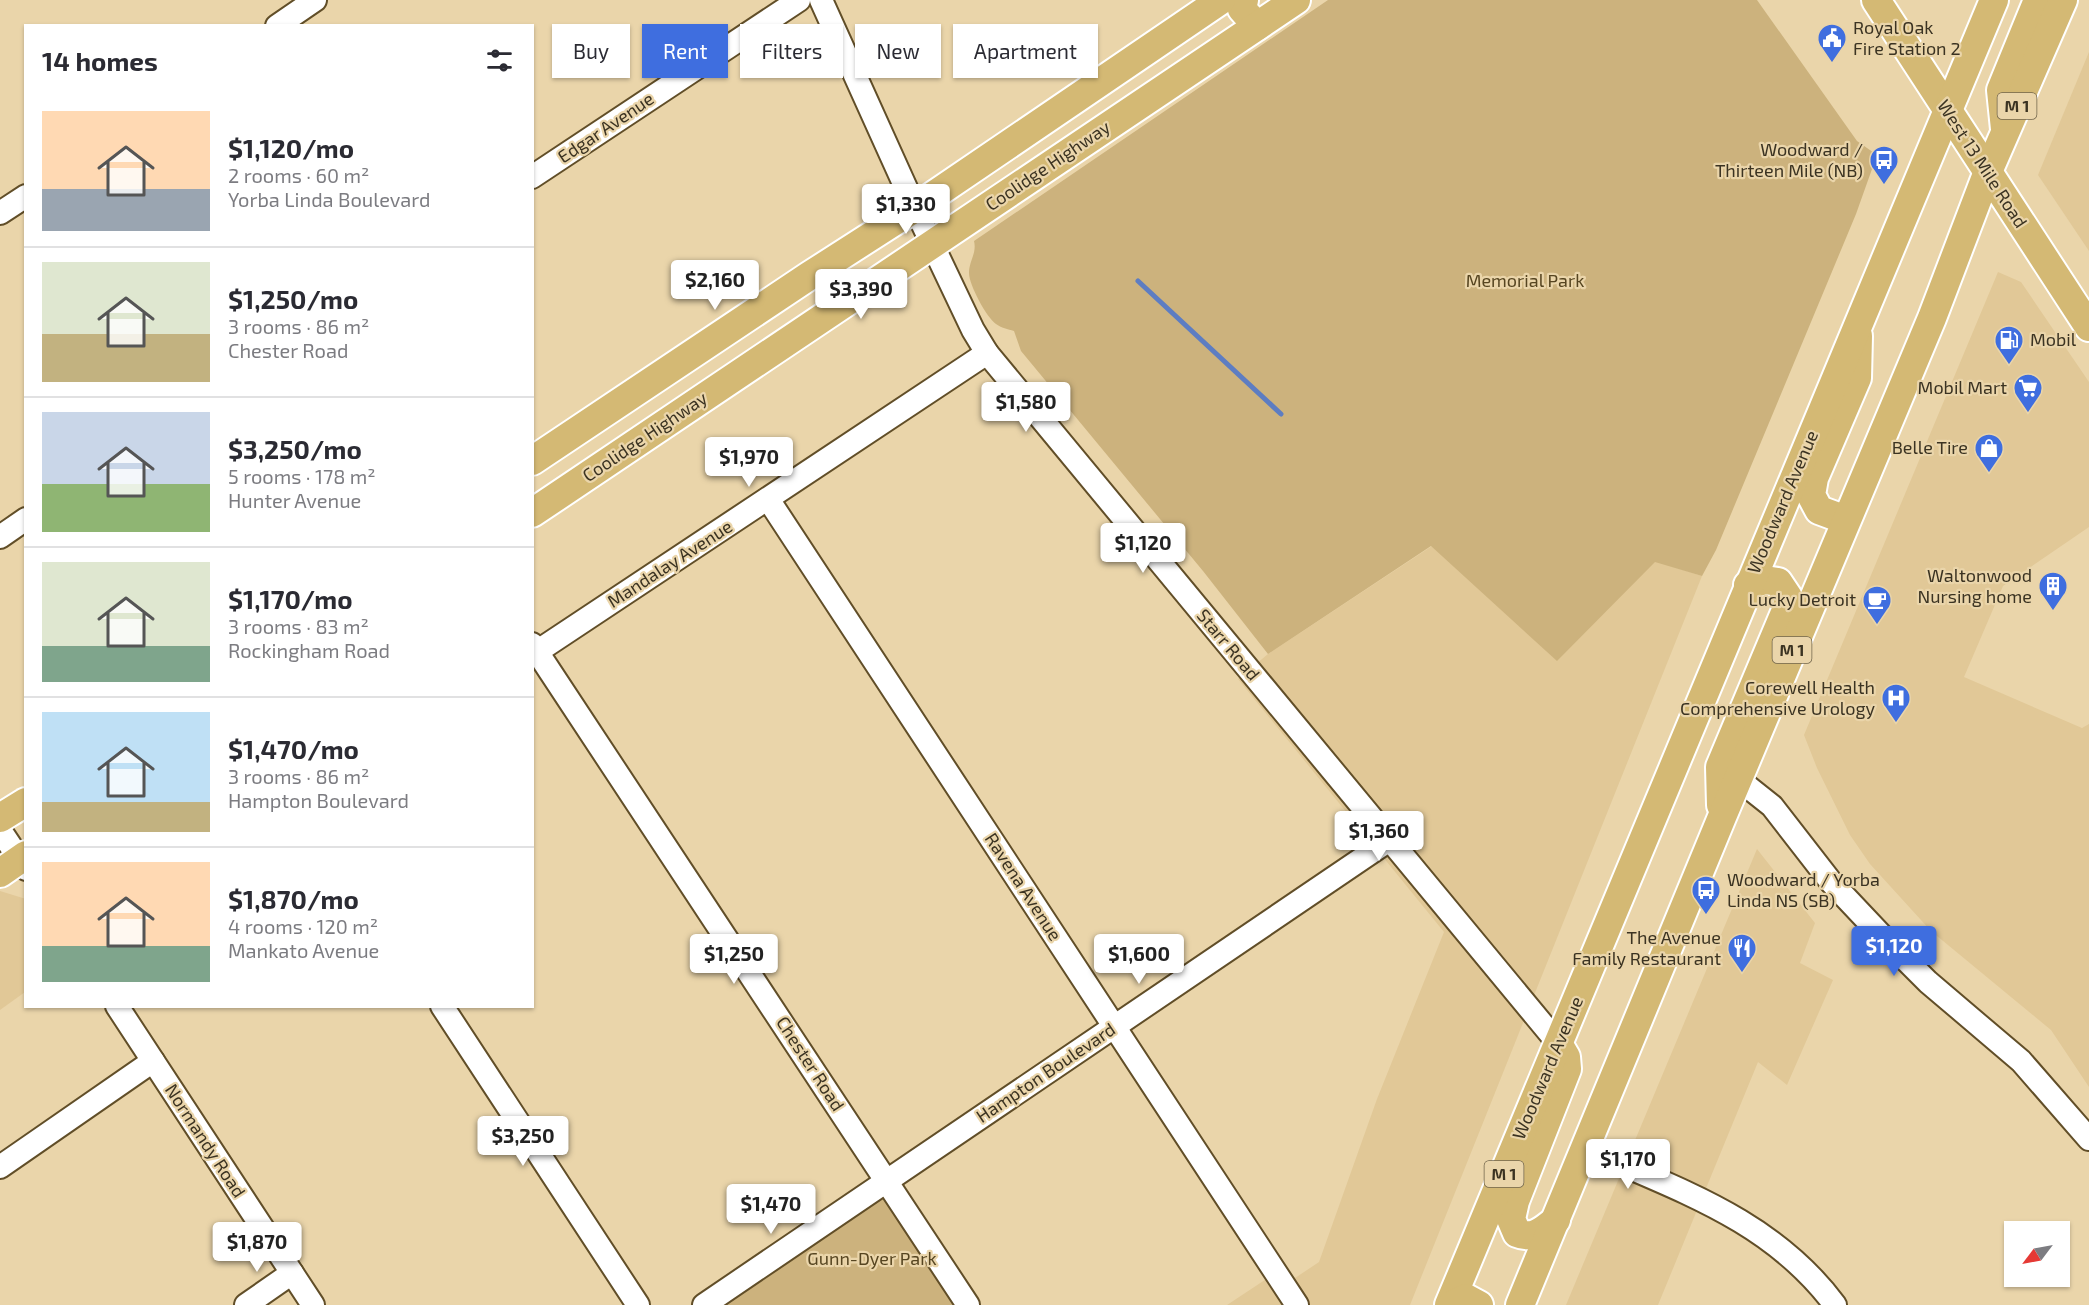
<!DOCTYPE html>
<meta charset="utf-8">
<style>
:root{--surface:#fff;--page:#f7f7f7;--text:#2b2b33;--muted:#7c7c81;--line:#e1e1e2;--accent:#3f6edf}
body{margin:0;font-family:"Exo 2",sans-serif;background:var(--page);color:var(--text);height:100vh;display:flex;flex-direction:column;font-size:22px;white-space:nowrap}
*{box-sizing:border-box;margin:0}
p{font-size:20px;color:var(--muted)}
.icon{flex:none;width:33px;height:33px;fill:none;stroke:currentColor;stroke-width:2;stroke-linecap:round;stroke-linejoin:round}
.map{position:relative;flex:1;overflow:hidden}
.panel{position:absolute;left:24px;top:24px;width:510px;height:984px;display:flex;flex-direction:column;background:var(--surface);border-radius:0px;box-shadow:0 2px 4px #0004}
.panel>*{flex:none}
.guide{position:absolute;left:552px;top:24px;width:570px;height:54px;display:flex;gap:12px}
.needle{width:39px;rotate:238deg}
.fabs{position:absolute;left:2004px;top:1221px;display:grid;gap:12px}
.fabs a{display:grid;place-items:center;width:66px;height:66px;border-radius:0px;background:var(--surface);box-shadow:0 2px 4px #0004;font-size:30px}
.price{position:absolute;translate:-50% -51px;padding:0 14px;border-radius:6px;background:#fff;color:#222;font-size:20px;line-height:39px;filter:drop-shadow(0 2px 3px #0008)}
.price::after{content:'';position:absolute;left:50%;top:36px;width:18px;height:14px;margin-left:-9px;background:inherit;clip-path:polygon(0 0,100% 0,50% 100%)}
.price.active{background:var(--accent);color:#fff}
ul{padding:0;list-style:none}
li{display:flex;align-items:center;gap:18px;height:150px;padding:0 18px}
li+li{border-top:2px solid var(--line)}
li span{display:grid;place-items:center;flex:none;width:168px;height:120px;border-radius:0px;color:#555}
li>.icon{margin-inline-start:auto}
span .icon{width:72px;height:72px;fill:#fffc;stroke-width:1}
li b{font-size:26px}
h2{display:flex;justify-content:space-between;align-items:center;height:72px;padding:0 18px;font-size:26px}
.pill{padding:0 21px;border-radius:0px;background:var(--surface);box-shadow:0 2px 4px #0004;font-size:21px;line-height:54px}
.pill.active{background:var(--accent);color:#fff}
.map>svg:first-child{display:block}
.built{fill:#e1c897}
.green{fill:#ccb27d}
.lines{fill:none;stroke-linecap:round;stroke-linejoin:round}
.stream{stroke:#5d7dc2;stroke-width:5}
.minor-casing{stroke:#614e28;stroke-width:26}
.major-casing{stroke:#fff;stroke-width:32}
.minor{stroke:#fff;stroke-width:22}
.major{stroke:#d4b974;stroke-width:28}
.labels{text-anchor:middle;stroke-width:4.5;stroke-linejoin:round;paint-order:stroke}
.shield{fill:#ead5aa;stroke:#70644b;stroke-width:1.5}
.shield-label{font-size:16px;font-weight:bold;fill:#3b3322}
.poi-label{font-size:18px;fill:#3b3322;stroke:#ead5aa;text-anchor:end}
.street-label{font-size:18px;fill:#3b3322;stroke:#ead5aa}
.park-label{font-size:18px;fill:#564521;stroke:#ead5aa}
</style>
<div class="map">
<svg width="2089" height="1305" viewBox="0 0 2089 1305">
<rect width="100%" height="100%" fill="#ead5aa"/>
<!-- built -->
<g class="built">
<path d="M2089,52V251L2038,175Z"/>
<path d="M1998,272L2021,282L2089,382V527L2003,586L1964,677L2082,728L2089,724V1087L2051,1030L1931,931L1870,864L1850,835L1817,768L1804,735Z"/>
<path d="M1432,546L1557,660L1655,561L1702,576L1410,1305H1227L1286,1266L1295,1278L1319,1262L1377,1099L1444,932L1238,679L1268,654Z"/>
<path d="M1757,849L1815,923L1800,963L1833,980L1787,1085L1758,1062L1658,1305H1566Z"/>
<path d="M0,891L26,899L25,992L0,1010Z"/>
</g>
<!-- green -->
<g class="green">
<path d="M1328,0H1757L1857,141L1877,155L1856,214L1716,550L1702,576L1655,562L1557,661L1431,546L1268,654L1203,571L1021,351L1014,331C1008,329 1001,328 996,324C987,318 969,285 969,273C969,261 977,253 974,241Z"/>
<path d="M886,1194L958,1305H721Z"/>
</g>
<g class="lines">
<!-- stream -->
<path class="stream" d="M1138,281L1281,414"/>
<!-- minor casing -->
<g class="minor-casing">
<g id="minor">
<path d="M821,0L915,208L973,330L987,353L1558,1043"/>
<path d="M277,26L315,0"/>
<path d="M532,177L799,0"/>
<path d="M0,213L26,196"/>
<path d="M768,499L1297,1305"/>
<path d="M0,537L26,519"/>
<path d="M532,644L968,1305"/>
<path d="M532,655L987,353"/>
<path d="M1738,779L1772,806L1831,882L1882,936L1928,982L2021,1061L2089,1139"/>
<path d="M0,830L26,869"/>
<path d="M117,1006L313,1305"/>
<path d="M442,1006L638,1305"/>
<path d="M1584,1148C1678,1190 1771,1219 1835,1305"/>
<path d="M0,1167L153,1061"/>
<path d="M246,1305L292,1273"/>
<path d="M704,1305L1388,841"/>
</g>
</g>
<!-- major casing -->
<g class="major-casing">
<g id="major">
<path d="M1244,0L1242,9L1257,26"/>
<path d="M1876,0L2089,327"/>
<path d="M2005,129L2001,90L2038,0"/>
<path d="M532,461L809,276L915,208L1221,0"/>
<path d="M532,513L1296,0"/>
<path d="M1846,520L1819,510L1811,495L1814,478L1857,378L1858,336"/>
<path d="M1721,805L1720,767L1787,608L1788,597L1778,582L1765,580L1748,585"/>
<path d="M0,818L26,802"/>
<path d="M0,873L26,855"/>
<path d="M1556,1220C1543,1230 1534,1240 1517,1233L1511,1219L1515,1201L1567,1069L1566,1057L1559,1045"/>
<path d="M1449,1305L1994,0"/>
<path d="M1452,1305L1466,1298L1479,1305"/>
<path d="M1520,1305L1722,817L1932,318L1987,174L2063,0"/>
</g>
</g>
<!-- minor -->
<use href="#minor" class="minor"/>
<!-- major -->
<use href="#major" class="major"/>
</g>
<!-- icons -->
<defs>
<g id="civic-pin" transform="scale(1.5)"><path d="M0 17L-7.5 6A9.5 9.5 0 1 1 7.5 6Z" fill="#3f6edf" stroke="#ead5aa"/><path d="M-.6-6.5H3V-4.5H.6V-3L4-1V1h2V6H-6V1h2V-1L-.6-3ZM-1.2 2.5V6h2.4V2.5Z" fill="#fff"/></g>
<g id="bus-pin" transform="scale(1.5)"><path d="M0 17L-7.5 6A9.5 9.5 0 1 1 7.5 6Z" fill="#3f6edf" stroke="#ead5aa"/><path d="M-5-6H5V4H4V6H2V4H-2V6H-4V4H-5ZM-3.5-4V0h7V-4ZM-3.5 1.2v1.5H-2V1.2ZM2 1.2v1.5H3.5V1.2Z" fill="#fff"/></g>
<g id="fuel-pin" transform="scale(1.5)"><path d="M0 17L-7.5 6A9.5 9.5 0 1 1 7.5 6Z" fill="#3f6edf" stroke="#ead5aa"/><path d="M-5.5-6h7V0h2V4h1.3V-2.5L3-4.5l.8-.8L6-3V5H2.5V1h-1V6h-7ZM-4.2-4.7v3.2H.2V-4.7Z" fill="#fff"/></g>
<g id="supermarket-pin" transform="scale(1.5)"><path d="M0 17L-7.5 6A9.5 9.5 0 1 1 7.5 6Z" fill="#3f6edf" stroke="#ead5aa"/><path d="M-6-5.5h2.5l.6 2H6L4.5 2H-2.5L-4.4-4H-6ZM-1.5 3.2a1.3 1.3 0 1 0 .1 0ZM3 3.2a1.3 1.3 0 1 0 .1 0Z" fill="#fff"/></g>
<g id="shop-pin" transform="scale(1.5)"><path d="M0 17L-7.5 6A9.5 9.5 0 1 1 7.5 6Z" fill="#3f6edf" stroke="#ead5aa"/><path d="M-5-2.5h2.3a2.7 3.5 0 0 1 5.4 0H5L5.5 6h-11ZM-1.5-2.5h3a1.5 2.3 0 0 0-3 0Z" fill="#fff"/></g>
<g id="building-pin" transform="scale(1.5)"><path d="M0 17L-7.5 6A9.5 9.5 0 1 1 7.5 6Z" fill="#3f6edf" stroke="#ead5aa"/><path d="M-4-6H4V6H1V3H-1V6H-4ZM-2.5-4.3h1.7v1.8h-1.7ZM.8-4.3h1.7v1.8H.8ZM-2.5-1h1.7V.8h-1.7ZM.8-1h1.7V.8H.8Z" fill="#fff"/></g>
<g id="cafe-pin" transform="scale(1.5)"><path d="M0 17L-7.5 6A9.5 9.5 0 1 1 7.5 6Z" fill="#3f6edf" stroke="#ead5aa"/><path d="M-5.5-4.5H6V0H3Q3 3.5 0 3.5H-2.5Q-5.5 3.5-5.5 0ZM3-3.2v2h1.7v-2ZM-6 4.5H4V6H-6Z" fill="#fff"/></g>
<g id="hospital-pin" transform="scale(1.5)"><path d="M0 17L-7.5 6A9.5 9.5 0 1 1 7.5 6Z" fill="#3f6edf" stroke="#ead5aa"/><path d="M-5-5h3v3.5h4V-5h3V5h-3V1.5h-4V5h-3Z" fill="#fff"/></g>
<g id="restaurant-pin" transform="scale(1.5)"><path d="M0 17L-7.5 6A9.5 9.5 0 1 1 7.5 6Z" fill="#3f6edf" stroke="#ead5aa"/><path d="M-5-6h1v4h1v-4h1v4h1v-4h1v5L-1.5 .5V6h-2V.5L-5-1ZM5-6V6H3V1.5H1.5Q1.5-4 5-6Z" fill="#fff"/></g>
</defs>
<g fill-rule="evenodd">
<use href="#civic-pin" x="1832" y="38"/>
<use href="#bus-pin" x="1884" y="160"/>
<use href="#fuel-pin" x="2009" y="340"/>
<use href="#supermarket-pin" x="2028" y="388"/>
<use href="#shop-pin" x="1989" y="448"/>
<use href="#building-pin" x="2053" y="586"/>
<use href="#cafe-pin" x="1877" y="600"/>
<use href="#hospital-pin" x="1896" y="698"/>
<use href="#bus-pin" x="1706" y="890"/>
<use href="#restaurant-pin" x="1742" y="948"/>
</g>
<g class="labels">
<!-- shield labels -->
<g class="shield">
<rect x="1997.5" y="93" width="39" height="26" rx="4.5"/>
<rect x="1772.5" y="637" width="39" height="26" rx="4.5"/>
<rect x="1484.5" y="1161" width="39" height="26" rx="4.5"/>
</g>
<g class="shield-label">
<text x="2017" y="112">M 1</text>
<text x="1792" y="656">M 1</text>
<text x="1504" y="1180">M 1</text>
</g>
<!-- poi labels -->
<g class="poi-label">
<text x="1853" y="34" text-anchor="start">Royal Oak<tspan x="1853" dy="21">Fire Station 2</tspan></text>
<text x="1863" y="156">Woodward /<tspan x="1863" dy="21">Thirteen Mile (NB)</tspan></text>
<text x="2030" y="346" text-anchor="start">Mobil</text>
<text x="2007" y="394">Mobil Mart</text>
<text x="1968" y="454">Belle Tire</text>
<text x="2032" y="582">Waltonwood<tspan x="2032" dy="21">Nursing home</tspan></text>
<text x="1856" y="606">Lucky Detroit</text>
<text x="1875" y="694">Corewell Health<tspan x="1875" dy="21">Comprehensive Urology</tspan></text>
<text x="1727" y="886" text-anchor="start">Woodward / Yorba<tspan x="1727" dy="21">Linda NS (SB)</tspan></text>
<text x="1721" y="944">The Avenue<tspan x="1721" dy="21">Family Restaurant</tspan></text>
</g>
<!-- street labels -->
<g class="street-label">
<text transform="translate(606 128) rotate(-34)" y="6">Edgar Avenue</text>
<text transform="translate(1982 164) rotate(57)" y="6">West 13 Mile Road</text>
<text transform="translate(1048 166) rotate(-34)" y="6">Coolidge Highway</text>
<text transform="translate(645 437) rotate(-34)" y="6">Coolidge Highway</text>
<text transform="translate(1783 502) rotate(-67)" y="6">Woodward Avenue</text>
<text transform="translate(670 564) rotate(-33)" y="6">Mandalay Avenue</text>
<text transform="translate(1228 645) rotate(50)" y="6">Starr Road</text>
<text transform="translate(1023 887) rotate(57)" y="6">Ravena Avenue</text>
<text transform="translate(810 1064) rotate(57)" y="6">Chester Road</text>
<text transform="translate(1548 1068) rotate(-67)" y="6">Woodward Avenue</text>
<text transform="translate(1046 1073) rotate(-34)" y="6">Hampton Boulevard</text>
<text transform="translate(205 1141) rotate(57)" y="6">Normandy Road</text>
</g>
<!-- park labels -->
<g class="park-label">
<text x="1525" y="287">Memorial Park</text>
<text x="872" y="1265">Gunn-Dyer Park</text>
</g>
</g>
</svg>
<div class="fabs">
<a><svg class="needle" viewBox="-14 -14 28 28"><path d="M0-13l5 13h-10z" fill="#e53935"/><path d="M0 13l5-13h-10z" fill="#7c7c81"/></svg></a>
</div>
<b class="price" style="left:906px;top:235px">$1,330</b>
<b class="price" style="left:715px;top:311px">$2,160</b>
<b class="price" style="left:861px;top:320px">$3,390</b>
<b class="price" style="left:1026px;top:433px">$1,580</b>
<b class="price" style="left:749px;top:488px">$1,970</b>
<b class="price" style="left:1143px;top:574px">$1,120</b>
<b class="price" style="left:1379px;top:862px">$1,360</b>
<b class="price active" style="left:1894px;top:977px">$1,120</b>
<b class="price" style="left:734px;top:985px">$1,250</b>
<b class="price" style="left:1139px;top:985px">$1,600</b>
<b class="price" style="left:523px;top:1167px">$3,250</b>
<b class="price" style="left:1628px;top:1190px">$1,170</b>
<b class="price" style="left:771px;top:1235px">$1,470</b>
<b class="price" style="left:257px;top:1273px">$1,870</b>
<div class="guide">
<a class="pill">Buy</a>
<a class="pill active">Rent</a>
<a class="pill">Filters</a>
<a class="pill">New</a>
<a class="pill">Apartment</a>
</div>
<section class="panel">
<h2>14 homes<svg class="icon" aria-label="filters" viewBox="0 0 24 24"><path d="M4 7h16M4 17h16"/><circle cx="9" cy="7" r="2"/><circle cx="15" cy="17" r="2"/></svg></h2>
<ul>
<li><span style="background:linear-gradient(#ffd9b3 65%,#9aa5b1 0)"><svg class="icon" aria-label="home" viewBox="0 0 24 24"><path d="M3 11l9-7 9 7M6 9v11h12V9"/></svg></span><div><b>$1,120/mo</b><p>2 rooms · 60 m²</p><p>Yorba Linda Boulevard</p></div></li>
<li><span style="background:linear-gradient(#dfe7d0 60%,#c2b280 0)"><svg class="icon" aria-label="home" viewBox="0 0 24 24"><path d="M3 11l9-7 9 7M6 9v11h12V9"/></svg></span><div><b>$1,250/mo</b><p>3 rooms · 86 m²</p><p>Chester Road</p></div></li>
<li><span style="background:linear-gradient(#c9d6e8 60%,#8fb573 0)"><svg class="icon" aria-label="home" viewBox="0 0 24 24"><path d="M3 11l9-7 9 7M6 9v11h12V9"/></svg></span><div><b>$3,250/mo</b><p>5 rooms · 178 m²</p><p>Hunter Avenue</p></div></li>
<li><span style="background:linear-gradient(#dfe7d0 70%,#7fa58c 0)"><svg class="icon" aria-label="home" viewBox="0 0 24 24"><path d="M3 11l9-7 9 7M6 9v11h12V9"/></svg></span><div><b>$1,170/mo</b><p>3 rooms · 83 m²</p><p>Rockingham Road</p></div></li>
<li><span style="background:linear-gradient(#bfe0f5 75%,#c2b280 0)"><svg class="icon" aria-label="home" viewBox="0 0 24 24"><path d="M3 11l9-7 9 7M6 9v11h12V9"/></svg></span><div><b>$1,470/mo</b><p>3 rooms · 86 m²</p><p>Hampton Boulevard</p></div></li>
<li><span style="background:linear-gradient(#ffd9b3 70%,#7fa58c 0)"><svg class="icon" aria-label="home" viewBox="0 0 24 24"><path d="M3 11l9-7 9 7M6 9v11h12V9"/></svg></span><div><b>$1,870/mo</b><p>4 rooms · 120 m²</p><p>Mankato Avenue</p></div></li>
</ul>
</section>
</div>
